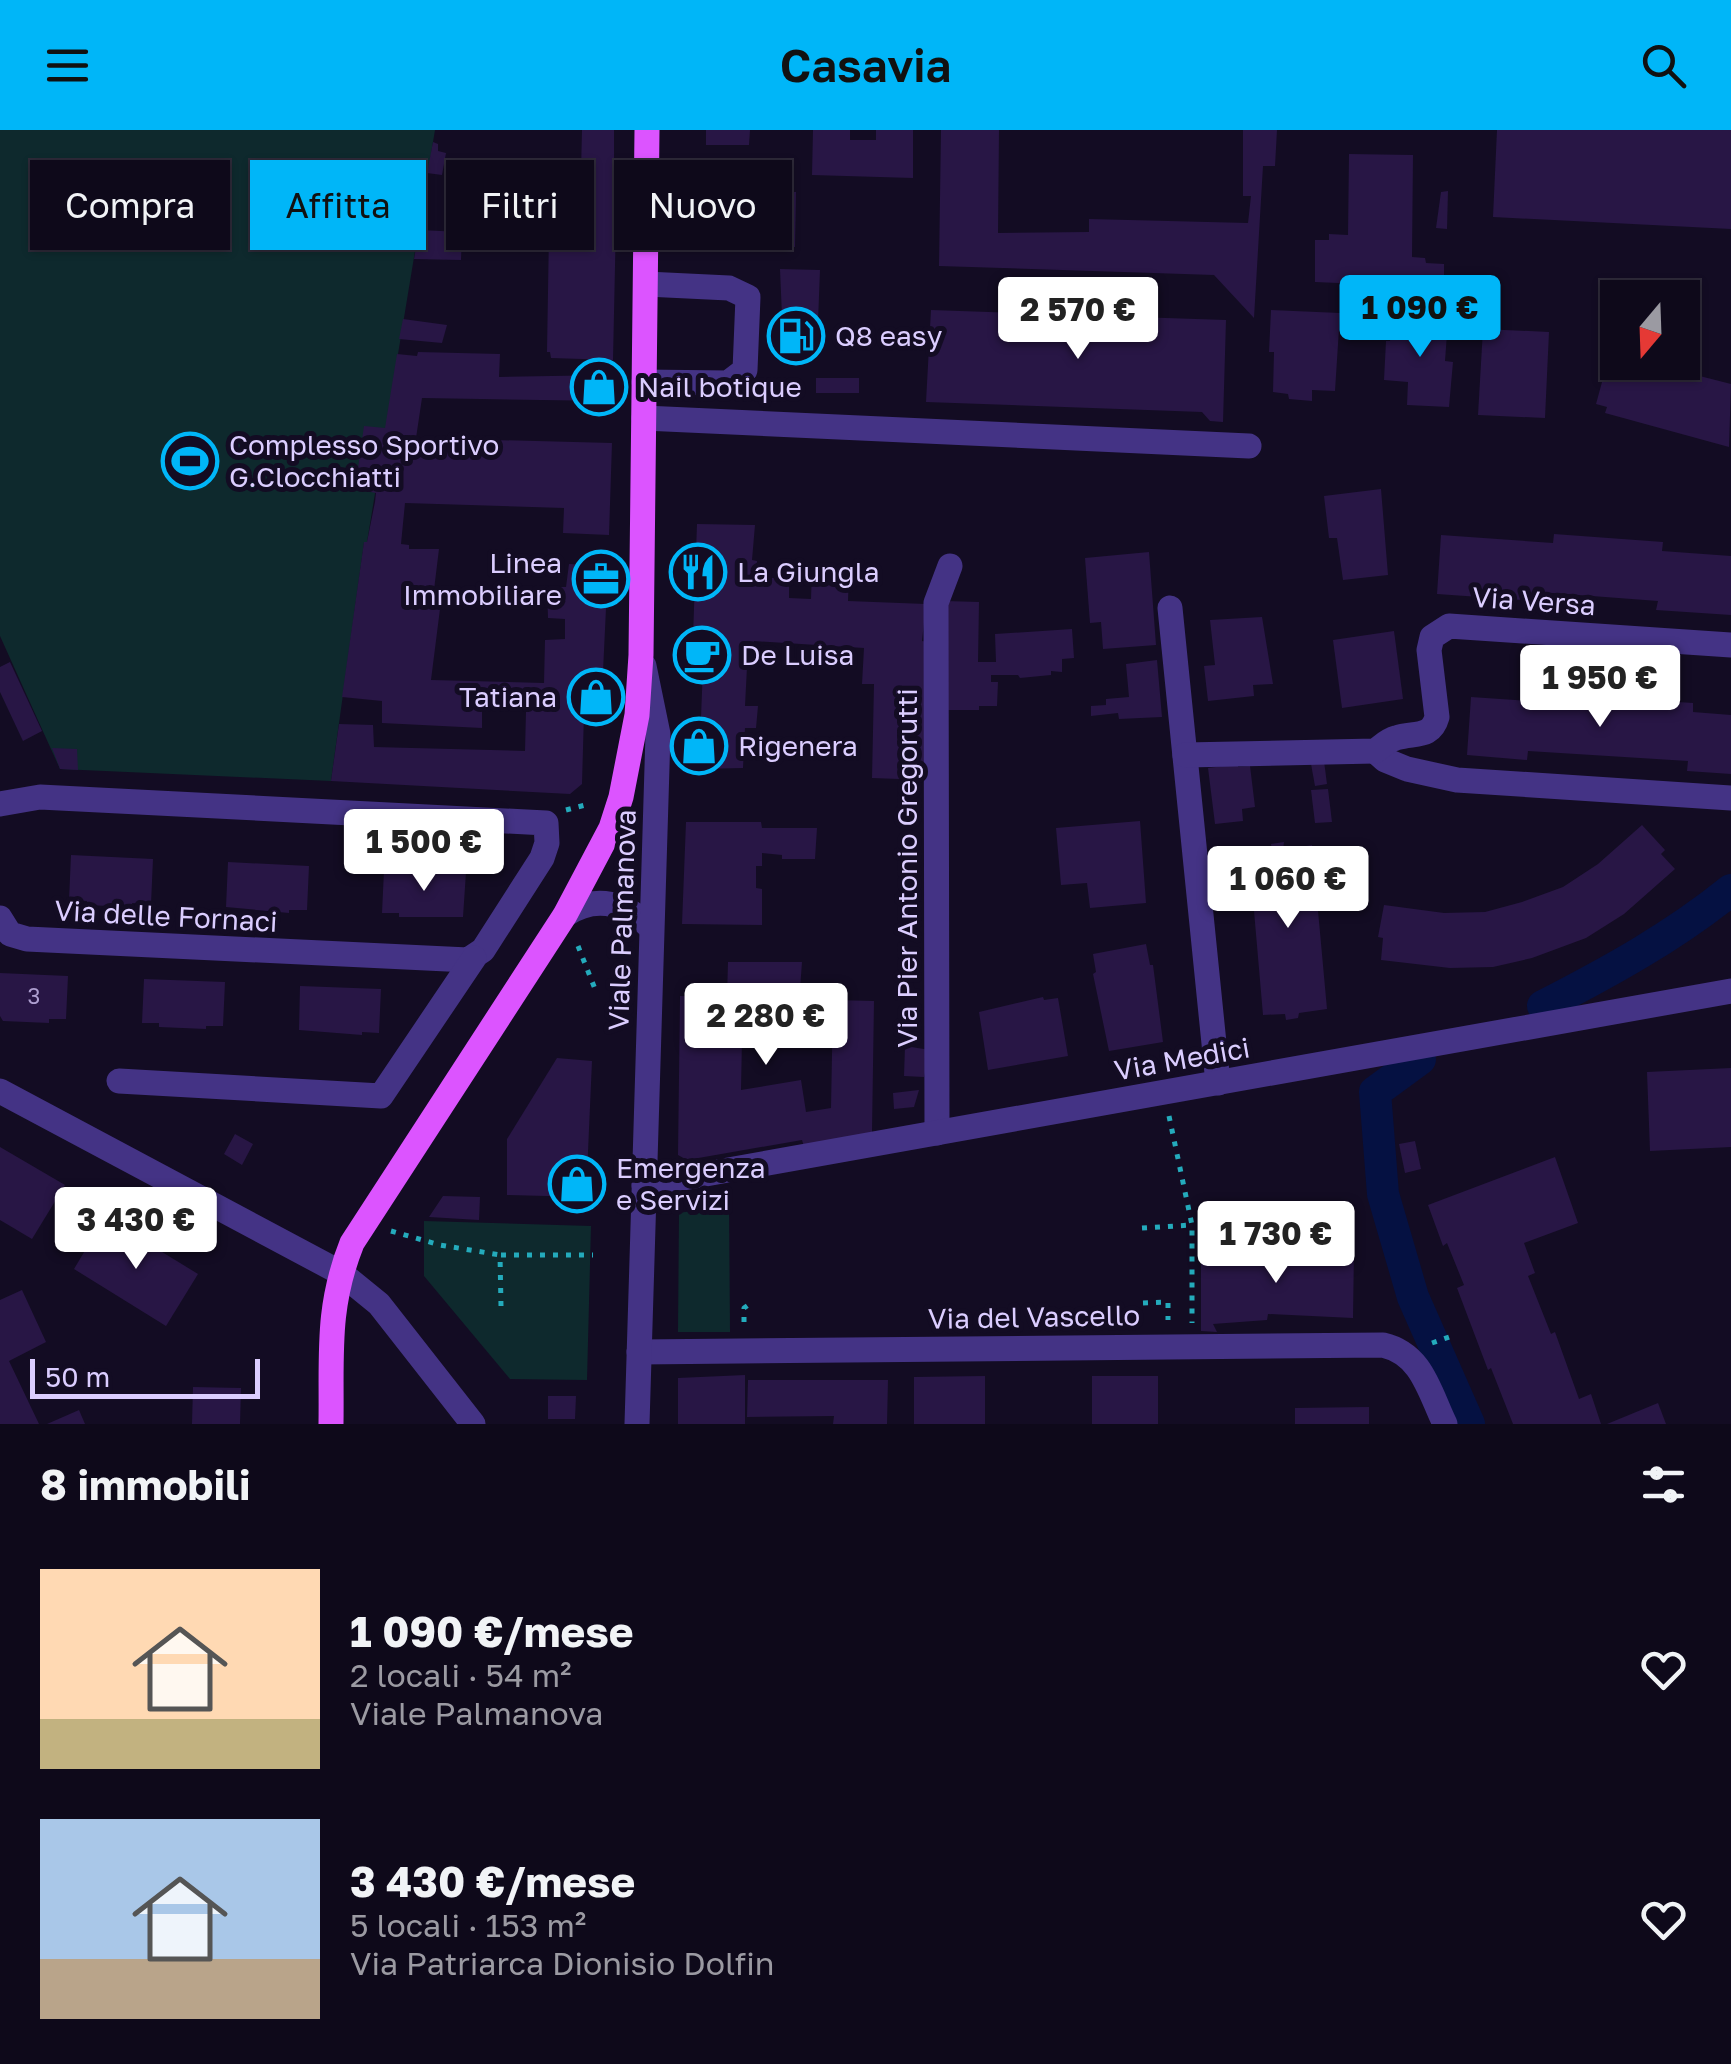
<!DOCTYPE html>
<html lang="it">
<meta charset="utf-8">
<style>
:root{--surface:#0e091a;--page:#171223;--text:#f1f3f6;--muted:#9b9aa2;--line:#2e2a39;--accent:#00b6f8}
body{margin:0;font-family:"Golos Text",sans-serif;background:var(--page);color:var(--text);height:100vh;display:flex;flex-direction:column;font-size:38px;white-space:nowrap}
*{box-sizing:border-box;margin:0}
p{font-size:32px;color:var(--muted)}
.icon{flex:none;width:55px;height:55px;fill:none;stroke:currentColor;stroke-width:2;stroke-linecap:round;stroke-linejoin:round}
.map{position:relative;height:1294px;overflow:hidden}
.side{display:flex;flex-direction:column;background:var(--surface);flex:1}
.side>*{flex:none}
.top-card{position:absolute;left:30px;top:30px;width:1000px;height:90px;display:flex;gap:20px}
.needle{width:65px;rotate:199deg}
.buttons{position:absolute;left:1600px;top:150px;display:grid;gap:20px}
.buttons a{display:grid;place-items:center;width:100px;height:100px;border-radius:0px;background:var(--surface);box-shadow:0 2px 8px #0004,0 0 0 2px var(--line);font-size:50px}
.scale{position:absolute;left:30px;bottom:25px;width:230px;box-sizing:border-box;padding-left:10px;border:5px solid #dbcdff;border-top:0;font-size:28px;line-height:35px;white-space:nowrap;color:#dbcdff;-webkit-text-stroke:8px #130c23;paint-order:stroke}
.price{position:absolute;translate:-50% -85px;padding:0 22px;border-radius:10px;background:#fff;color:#222;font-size:32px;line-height:65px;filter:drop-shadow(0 2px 5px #0008)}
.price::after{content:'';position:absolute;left:50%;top:60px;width:30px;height:22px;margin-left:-15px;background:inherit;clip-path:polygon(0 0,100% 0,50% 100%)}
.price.on{background:var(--accent);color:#111}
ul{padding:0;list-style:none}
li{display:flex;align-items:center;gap:30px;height:250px;padding:0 40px}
li span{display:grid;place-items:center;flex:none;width:280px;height:200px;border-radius:0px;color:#555}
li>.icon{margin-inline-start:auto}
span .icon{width:120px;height:120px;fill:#fffc;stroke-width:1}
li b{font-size:42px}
h2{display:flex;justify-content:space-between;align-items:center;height:120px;padding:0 40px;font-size:42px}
.chip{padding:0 35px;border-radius:0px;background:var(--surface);box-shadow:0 2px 8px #0004,0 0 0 2px var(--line);font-size:35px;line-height:90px}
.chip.on{background:var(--accent);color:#111}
header{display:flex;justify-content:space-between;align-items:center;height:130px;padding:0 40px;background:var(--accent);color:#111;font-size:45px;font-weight:600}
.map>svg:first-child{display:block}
.green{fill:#0e292d}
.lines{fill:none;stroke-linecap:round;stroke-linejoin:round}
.canal{stroke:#051142;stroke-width:32}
.building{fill:#281645}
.path{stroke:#24abbc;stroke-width:5;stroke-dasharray:5 8;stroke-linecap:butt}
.minor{stroke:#443385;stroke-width:25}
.major{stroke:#dc54ff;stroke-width:25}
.labels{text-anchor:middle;stroke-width:10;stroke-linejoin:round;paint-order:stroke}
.number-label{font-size:22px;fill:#ae9fd0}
.poi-label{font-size:28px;fill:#dbcdff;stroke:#130c23;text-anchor:start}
.street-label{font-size:28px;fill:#dbcdff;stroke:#130c23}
</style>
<header><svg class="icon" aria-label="menu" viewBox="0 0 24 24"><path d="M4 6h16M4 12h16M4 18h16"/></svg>Casavia<svg class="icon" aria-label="search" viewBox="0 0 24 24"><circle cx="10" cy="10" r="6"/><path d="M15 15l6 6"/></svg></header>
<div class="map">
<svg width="1731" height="1294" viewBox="0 0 1731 1294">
<rect width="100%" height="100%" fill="#130c23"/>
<!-- green -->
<g class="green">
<path d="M0,0H435L367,412L364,413L331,651L60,639L0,506Z"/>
<path d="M729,1075L730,1202H678L679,1083Z"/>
<path d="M424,1091L591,1096L587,1250L510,1249L424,1146Z"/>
</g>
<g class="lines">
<!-- canal -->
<g class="canal">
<path d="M1543,876C1609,842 1673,807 1731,760"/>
<path d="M1420,929L1375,962L1383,1064L1413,1167L1469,1294"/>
</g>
</g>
<!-- building -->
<g class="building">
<path d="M582,0H614V42L617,43L613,230L551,228L550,222H547L550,40L581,41Z"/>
<path d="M706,0H750L749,15H706Z"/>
<path d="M813,0H850V10H876V0H913V48L812,45Z"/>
<path d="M941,0H999L998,103L1089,102V89L1248,93L1251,66H1243V0H1277L1275,36H1263L1254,188L1214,145L939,136Z"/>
<path d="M1497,0H1731V99L1493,87Z"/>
<path d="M433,12L438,14V21L446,23L442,45L427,43Z"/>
<path d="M1349,24L1413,25L1412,127L1425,128L1426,133L1444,134V155L1407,153V156L1315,152V110H1329V104L1348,105Z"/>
<path d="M702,60L796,62L795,117L700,114Z"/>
<path d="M1448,61L1447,99L1436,98L1441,62Z"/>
<path d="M419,100L462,102L461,130L414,129Z"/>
<path d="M780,139L820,140L817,218L801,217L783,210Z"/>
<path d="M931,180L1226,190L1223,292L1210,291L1202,282L926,272Z"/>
<path d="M1271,180L1340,183L1335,261L1312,260V271L1289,269L1288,264L1273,262L1274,222H1269Z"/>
<path d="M1393,187L1448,190L1445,231L1453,232L1449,277L1407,275L1408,252L1384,250L1386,211H1390Z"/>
<path d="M403,189L447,195L442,213L399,209Z"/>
<path d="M1483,199L1549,202L1545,288L1478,285Z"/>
<path d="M418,222L500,224L499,247L610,245L609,271L422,268L416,308L612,313L609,405L563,403L564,378L405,373L401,414L409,415V419H439L433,468L441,471L431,550L544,553L545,510L565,509V489L548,488L547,457H566L569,434L608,436L601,584L584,583L582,654L570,664L331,651L339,594L373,595L374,617L525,621L526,581L482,578V598L382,593V571L342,567L364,412H367L375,372L376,363L355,359L364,296L385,298L397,224L417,226Z"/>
<path d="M1610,223L1618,225V232H1645L1731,254L1729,317L1605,283L1607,277L1596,274Z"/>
<rect x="816" y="248" width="43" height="15"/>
<path d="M1381,359L1388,445L1343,450L1337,408H1329L1324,366Z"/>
<path d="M697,394L755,395L752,430L757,431L756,447L789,449V468L811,469L812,438L849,441L848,471L926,474L922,511L928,512L926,650L872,648L874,554H862L864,518L754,511L753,536L747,537L745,576H758L756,598H745L743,638L699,639L703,536L692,535Z"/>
<path d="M1554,404L1663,412L1662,421L1731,426V485L1656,480L1658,471L1552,463L1551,472L1437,464L1441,405L1553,413Z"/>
<path d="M1149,422L1156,515L1103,519L1101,492L1090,493L1085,428Z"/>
<path d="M945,471L979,472L978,532H996L995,504L1072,499L1074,528L1062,529V542L1051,541V545L1020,548L1018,545H991V552H998L997,576H979V580H944Z"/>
<path d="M1262,487L1273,554L1253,555L1254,566L1208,571L1204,536L1215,535L1210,490Z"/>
<path d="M1394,501L1403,569L1342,578L1333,510Z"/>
<path d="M1157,530L1162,587L1119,589L1118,583L1091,586V576L1106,575V569L1129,567L1126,534Z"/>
<path d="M10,532L42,601L23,611L0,562V537Z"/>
<path d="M1530,562L1693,573V582L1731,585V644L1687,641L1688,631L1528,621L1527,630L1467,625L1471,567L1530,571Z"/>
<path d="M52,618L77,619L78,640L60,639Z"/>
<path d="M1324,631L1327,654L1315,656L1311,634Z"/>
<path d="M1238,634V637L1250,636L1255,677L1242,679L1243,691L1215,694L1208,638Z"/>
<path d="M1328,659L1332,692L1315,693L1311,660Z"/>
<path d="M1140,691L1146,773L1090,778L1087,753L1061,755L1056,698Z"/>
<path d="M686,692H761L762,698H817L815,729H782V725L762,723V736H756V758L762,759V795L682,794Z"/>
<path d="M1642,695L1665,720L1661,724L1675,739L1624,784L1586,808L1532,828L1493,837L1450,838L1381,830L1383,808L1378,807L1384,775L1444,783L1485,782L1522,772L1563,757L1598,734Z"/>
<path d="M1284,712L1283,720L1312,715L1327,879L1299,883L1298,888L1286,890L1285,884L1263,885L1249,723L1272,720L1271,714Z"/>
<path d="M71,725L153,729L151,774L132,773L133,777L86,775L87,771L69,770Z"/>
<path d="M228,732L309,736L307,780H289V783L226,777Z"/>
<path d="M384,740L466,742L463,787H399V783H382Z"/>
<path d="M1146,814L1150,835H1153L1163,912L1109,921L1093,844L1096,842L1093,824Z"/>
<path d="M728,832H802L799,873L784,875L781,909H742L741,960L801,950L806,982L831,978L833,870L874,871L872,1002L805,1020L802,1010L687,1030L678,1025L680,866L727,867Z"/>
<path d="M0,843L68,846L66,889H49V893L3,891L0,886Z"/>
<path d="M144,849L225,852L223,896H206V899L159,897V893H142Z"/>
<path d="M300,856L381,859L379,903L362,902V905L299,900Z"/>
<path d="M1043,867L1044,870L1058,868L1068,926L988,940L979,882Z"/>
<path d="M905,916L930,920L924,947L904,946Z"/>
<path d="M557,928L592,931L586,1067L507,1065V1009Z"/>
<path d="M1731,938V1017L1650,1021L1647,942Z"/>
<path d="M919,960L914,977L894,979L893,963Z"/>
<path d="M235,1004L253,1014L242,1035L224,1024Z"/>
<path d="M1415,1011L1421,1039L1405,1043L1399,1014Z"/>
<path d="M0,1017L65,1055L32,1109L0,1090Z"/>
<path d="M1555,1027L1578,1093L1524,1113L1535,1143L1528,1146L1551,1204L1555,1202L1579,1269L1591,1264L1601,1294H1513L1491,1238L1488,1240L1457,1158L1464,1155L1447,1113L1443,1116L1428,1075Z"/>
<path d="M443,1066L480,1067L479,1090L429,1087Z"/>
<path d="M105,1087L198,1144L166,1196L74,1139Z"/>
<path d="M1308,1119H1354L1353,1188L1268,1184L1267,1190L1213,1194L1217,1202L1201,1201V1129L1217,1128V1120H1268V1125L1308,1124Z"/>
<path d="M22,1160L46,1212L9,1231L39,1294H0V1170Z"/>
<path d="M745,1245V1294H678V1248Z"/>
<path d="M985,1246V1294H914V1247Z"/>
<rect x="1092" y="1246" width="66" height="48"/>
<path d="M748,1250H888L887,1294H833L834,1286L747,1287Z"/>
<path d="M193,1257L241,1258L240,1294H192Z"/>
<path d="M548,1266H576L575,1289H548Z"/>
<path d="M1658,1273L1666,1294H1607Z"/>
<path d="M1369,1277V1294H1295V1278Z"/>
<path d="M79,1280L85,1294H47Z"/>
</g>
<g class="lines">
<!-- path -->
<g class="path">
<path d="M566,680L589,674"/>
<path d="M578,816L597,864"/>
<path d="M1169,986L1192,1095V1193"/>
<path d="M1142,1098L1192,1095"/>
<path d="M391,1101L440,1115L500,1125"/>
<path d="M1143,1173L1168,1172V1190"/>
<path d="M501,1176L500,1125H593"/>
<path d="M744,1192V1178L751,1173"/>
<path d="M1432,1213L1452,1206"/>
</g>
<!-- minor -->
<g class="minor">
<path d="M644,252L728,253L745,240L748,167L729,158L646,154"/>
<path d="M644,288L1249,316"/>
<path d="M1170,478L1218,953"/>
<path d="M1375,621L1385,630L1407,639L1457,650L1731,668"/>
<path d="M1185,625L1375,621C1382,616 1388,610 1396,608C1414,602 1431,609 1437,587L1429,520L1432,507L1449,496L1731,515"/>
<path d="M0,674L40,667L546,693L547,713L542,728L483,820L468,830L27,809L10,804L0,788"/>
<path d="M565,785C596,764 626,773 651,798"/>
<path d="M119,951L381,966L474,828"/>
<path d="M0,961L341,1143L379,1174L473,1294"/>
<path d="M937,1003L936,473L950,436"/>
<path d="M644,1055L1731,861"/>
<path d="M639,1222L1383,1215C1422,1224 1429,1261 1445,1294"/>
<path d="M637,1294L658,604L644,536"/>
</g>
<!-- major -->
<path class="major" d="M331,1294C332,1226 326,1178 352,1113L565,785L611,698L621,667L637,585L641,525L647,0"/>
</g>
<!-- icons -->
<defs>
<g id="fuel-ring" transform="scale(2.875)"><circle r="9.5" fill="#130c23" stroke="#00b6f8" stroke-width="1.5"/><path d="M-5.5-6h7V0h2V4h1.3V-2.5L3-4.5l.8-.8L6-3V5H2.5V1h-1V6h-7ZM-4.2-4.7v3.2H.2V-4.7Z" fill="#00b6f8"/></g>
<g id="shop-ring" transform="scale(2.875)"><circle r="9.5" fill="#130c23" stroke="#00b6f8" stroke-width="1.5"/><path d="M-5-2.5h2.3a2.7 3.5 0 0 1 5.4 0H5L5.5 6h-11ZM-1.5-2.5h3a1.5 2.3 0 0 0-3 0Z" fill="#00b6f8"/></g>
<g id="stadium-ring" transform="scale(2.875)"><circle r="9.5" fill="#130c23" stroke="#00b6f8" stroke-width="1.5"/><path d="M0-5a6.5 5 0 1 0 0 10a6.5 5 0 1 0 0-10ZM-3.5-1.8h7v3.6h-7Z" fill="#00b6f8"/></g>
<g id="restaurant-ring" transform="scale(2.875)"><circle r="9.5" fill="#130c23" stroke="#00b6f8" stroke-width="1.5"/><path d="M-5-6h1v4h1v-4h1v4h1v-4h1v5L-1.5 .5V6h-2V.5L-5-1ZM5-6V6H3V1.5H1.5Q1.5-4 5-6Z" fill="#00b6f8"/></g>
<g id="office-ring" transform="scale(2.875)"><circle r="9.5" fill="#130c23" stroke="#00b6f8" stroke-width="1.5"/><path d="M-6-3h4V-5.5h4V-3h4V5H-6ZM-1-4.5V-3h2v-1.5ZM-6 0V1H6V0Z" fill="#00b6f8"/></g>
<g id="cafe-ring" transform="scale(2.875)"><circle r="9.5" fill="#130c23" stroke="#00b6f8" stroke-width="1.5"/><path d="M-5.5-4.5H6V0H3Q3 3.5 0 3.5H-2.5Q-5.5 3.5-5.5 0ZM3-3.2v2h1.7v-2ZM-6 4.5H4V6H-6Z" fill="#00b6f8"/></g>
</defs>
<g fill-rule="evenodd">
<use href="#fuel-ring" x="796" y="206"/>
<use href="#shop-ring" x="599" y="257"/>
<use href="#stadium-ring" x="190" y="331"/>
<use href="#restaurant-ring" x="698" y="442"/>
<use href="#office-ring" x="601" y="449"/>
<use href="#cafe-ring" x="702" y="525"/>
<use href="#shop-ring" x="596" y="567"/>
<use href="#shop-ring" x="699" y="616"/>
<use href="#shop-ring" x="577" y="1054"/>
</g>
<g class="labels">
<!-- number labels -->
<g class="number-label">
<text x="34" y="874">3</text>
</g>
<!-- poi labels -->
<g class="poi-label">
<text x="835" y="216">Q8 easy</text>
<text x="638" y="267">Nail botique</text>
<text x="229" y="325">Complesso Sportivo<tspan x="229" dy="32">G.Clocchiatti</tspan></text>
<text x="562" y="443" text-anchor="end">Linea<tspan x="562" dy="32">Immobiliare</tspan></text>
<text x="737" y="452">La Giungla</text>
<text x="741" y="535">De Luisa</text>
<text x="557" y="577" text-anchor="end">Tatiana</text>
<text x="738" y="626">Rigenera</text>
<text x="616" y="1048">Emergenza<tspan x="616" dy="32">e Servizi</tspan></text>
</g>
<!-- street labels -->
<g class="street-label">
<text transform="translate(1534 471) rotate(4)" y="10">Via Versa</text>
<text transform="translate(907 738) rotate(-90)" y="10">Via Pier Antonio Gregorutti</text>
<text transform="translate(166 786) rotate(3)" y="10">Via delle Fornaci</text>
<text transform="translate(622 790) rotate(-88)" y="10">Viale Palmanova</text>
<text transform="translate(1182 929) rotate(-10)" y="10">Via Medici</text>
<text transform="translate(1034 1187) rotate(-1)" y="10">Via del Vascello</text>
</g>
</g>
</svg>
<div class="buttons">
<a><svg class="needle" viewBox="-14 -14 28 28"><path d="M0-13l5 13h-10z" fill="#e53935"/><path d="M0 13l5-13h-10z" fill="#9b9aa2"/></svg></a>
</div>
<div class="scale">50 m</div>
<b class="price on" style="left:1420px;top:230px">1 090 €</b>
<b class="price" style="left:1078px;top:232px">2 570 €</b>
<b class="price" style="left:1600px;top:600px">1 950 €</b>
<b class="price" style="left:424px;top:764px">1 500 €</b>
<b class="price" style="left:1288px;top:801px">1 060 €</b>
<b class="price" style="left:766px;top:938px">2 280 €</b>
<b class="price" style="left:136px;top:1142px">3 430 €</b>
<b class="price" style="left:1276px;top:1156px">1 730 €</b>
<div class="top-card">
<a class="chip">Compra</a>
<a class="chip on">Affitta</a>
<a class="chip">Filtri</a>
<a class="chip">Nuovo</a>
</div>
</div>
<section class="side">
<h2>8 immobili<svg class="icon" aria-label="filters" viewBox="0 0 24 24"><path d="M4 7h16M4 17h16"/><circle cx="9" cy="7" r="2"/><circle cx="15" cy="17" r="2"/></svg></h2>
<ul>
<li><span style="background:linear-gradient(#ffd9b3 75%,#c2b280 0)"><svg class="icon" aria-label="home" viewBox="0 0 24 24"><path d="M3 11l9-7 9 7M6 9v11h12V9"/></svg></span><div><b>1 090 €/mese</b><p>2 locali · 54 m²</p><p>Viale Palmanova</p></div><svg class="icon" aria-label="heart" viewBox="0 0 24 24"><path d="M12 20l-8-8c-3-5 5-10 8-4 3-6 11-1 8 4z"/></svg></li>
<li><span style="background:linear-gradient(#a9c7e8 70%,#b9a48a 0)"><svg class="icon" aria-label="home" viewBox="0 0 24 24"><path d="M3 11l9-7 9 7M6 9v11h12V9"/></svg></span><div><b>3 430 €/mese</b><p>5 locali · 153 m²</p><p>Via Patriarca Dionisio Dolfin</p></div><svg class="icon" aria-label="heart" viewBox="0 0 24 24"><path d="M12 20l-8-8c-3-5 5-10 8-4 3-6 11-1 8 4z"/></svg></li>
</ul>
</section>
